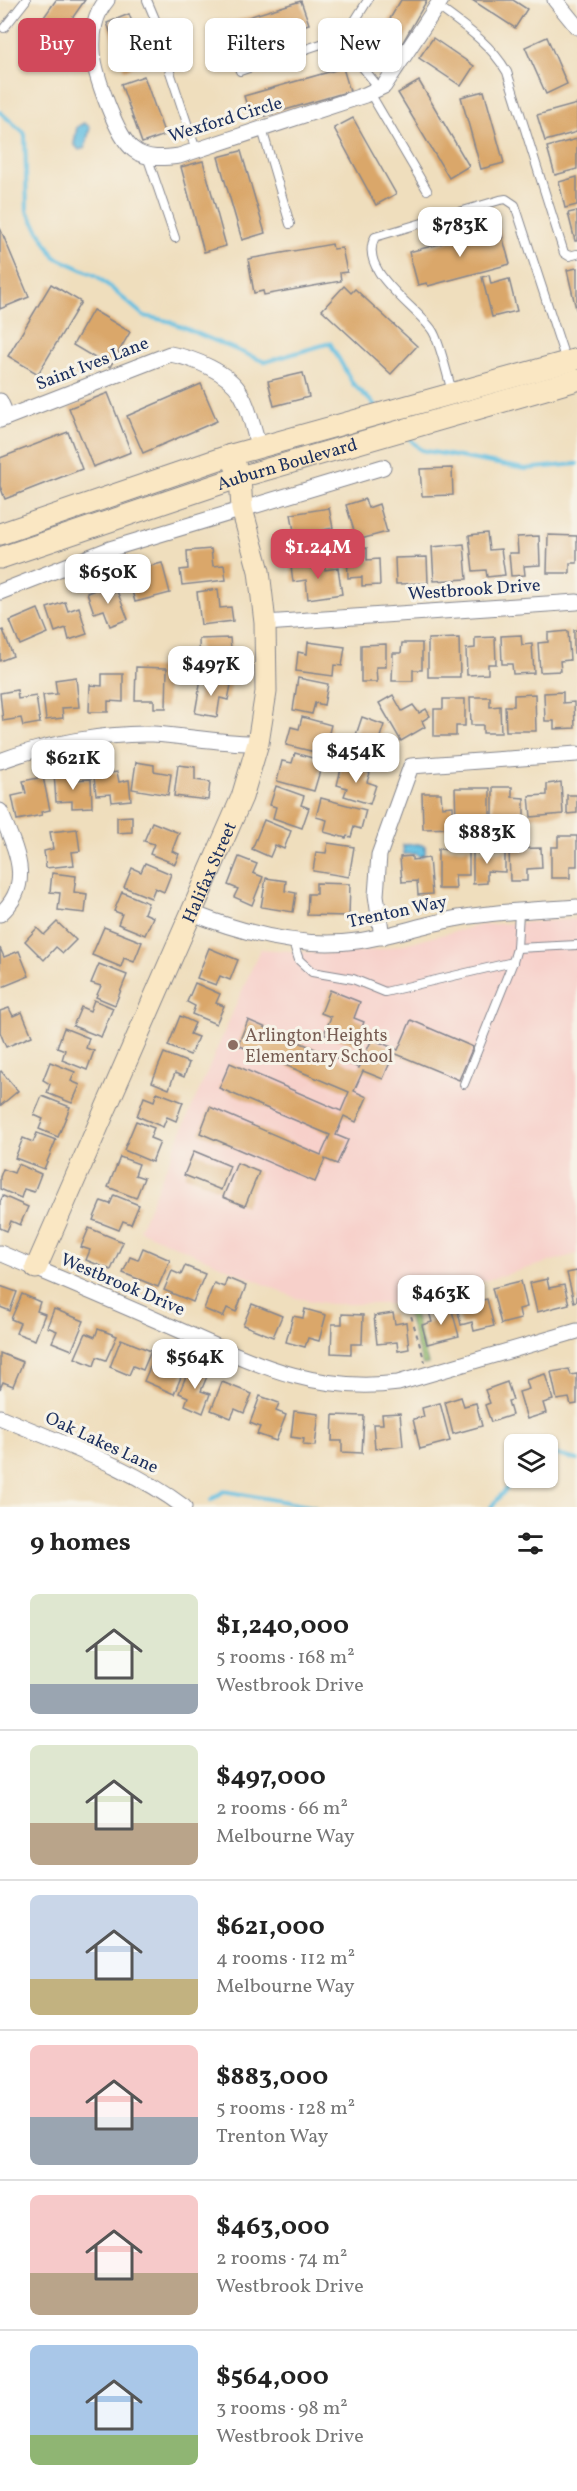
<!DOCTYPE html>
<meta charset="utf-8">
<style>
:root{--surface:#fff;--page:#f6f6f6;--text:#222;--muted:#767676;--line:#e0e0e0;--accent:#d1495b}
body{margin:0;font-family:Vollkorn,serif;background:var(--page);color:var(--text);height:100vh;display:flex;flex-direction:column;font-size:22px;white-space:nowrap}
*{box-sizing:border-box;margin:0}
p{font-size:20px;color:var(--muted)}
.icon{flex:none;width:33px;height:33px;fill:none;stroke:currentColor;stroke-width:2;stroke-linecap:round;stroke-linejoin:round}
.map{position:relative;height:1507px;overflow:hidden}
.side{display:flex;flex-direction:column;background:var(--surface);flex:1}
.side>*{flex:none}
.banner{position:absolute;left:18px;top:18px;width:542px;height:54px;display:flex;gap:12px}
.buttons{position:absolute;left:504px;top:1434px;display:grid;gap:12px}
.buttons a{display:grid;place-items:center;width:54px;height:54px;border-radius:9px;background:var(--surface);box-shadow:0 2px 4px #0004;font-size:30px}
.price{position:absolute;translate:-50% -51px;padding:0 14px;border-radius:12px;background:#fff;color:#222;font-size:20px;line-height:39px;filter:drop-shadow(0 2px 3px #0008)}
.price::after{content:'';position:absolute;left:50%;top:36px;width:18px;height:14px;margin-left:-9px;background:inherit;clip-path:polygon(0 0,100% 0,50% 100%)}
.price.current{background:var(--accent);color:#fff}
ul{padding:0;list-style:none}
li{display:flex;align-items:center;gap:18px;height:150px;padding:0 30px}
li+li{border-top:2px solid var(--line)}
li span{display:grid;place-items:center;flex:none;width:168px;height:120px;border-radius:9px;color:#555}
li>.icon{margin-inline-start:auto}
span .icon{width:72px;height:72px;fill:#fffc;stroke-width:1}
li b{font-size:26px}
h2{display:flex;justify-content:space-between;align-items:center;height:72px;padding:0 30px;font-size:26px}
.pill{padding:0 21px;border-radius:9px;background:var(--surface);box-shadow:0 2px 4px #0004;font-size:21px;line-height:54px}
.pill.current{background:var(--accent);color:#fff}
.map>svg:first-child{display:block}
.built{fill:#f7d0ca}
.green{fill:#97c16d;stroke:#597866;stroke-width:1.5}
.water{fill:#64bfe1;stroke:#4077a0;stroke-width:1.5}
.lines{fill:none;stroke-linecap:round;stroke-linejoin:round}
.stream{stroke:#64bfe1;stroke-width:4}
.building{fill:#daa76b}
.lane-casing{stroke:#85868e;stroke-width:10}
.street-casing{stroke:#85868e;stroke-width:17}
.secondary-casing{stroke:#85868e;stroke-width:23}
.path{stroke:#85868e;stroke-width:2;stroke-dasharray:4.5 4.5;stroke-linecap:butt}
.lane{stroke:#fff;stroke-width:8}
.street{stroke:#fff;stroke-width:15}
.secondary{stroke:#fae7c3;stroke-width:21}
.education-dot{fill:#8d6e63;stroke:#f7f3e8;stroke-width:2}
.labels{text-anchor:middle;stroke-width:6;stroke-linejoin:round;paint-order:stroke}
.street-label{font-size:18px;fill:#1b2f5e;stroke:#f7f3e8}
.education-label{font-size:18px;fill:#785e54;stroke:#f7f3e8;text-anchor:start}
</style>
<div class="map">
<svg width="577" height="1507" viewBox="0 0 577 1507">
<rect width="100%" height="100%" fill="#f7f3e8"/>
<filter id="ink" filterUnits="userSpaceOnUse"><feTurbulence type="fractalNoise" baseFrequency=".0167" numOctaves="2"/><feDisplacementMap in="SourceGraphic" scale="12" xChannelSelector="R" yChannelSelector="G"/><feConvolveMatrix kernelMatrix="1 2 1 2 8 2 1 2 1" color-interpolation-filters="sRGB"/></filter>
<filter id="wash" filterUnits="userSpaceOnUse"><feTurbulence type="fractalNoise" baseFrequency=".008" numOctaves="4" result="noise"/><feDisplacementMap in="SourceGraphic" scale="24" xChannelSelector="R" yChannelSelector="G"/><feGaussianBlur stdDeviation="1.35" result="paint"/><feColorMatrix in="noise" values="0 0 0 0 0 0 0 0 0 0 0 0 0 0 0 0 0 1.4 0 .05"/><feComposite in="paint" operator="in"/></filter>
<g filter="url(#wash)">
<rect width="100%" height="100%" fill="#efdebd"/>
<!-- built -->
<path class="built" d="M577,919V1254L404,1304H330L296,1298L139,1230L260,949L336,954L379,950L481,925Z"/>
<!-- green -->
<path class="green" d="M410,1302L428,1364L423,1365L404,1304Z"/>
<!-- water -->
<g class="water">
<path d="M84,123L90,127C89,134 86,141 85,148L79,150L74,144L77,127Z"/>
<path d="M418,844L425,846V854L420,857L417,854H404L403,845Z"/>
</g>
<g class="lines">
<!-- stream -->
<g class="stream">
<path d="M0,112L25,134L27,211L55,257L97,276L144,316L168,321L265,362L330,343L353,384L378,408"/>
<path d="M407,436L421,450L525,469L577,464"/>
<path d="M548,1457L554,1454L577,1460"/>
<path d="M211,1500L224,1491L314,1507"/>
<path d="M491,1507L516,1478"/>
</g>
</g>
<g id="blocks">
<!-- building -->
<g class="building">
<path d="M56,0H85L43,60L23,47Z"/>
<path d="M401,0H427L396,54L376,42Z"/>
<path d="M472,0H513L527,9L515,28Z"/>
<path d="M301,1L309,24L235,46L228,23Z"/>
<path d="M129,14L147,62L124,70L107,23Z"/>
<path d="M547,37L567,84L546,94L525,47Z"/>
<path d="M433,38L474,66L461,86L419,58Z"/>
<path d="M343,68L350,91L251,120L244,96Z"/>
<path d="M144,76L165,135L142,143L121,84Z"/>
<path d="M419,81L469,166L449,178L398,93Z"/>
<path d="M484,91L504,163L481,169L461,97Z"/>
<path d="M577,104V132L545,141L537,115Z"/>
<path d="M353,118L396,194L376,205L334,128Z"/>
<path d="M577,139V169L555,175L547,147Z"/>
<path d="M241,151L265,233L242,240L218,157Z"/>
<path d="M203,161L226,246L204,252L181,167Z"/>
<path d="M577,177V205L565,208L559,182Z"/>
<path d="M577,211V241H575L568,213Z"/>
<path d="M0,228L29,297L0,309Z"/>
<path d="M500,228L510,264L428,286L427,283L418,285L409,252Z"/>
<path d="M332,244L333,249L342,248L347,272L340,273L341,281L264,295L263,291L254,293L248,259Z"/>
<path d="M577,268V309H576L567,270Z"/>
<path d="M489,275L491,284L509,279L517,311L492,317L482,277Z"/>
<path d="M51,284L81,302L38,374L8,356Z"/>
<path d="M344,286L351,293L355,289L417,346L391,374L322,310Z"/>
<path d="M93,310L130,332L110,367L73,345Z"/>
<path d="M303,373L309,397L274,406L268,381Z"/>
<path d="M201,384L217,421L143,453L127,416Z"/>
<path d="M108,393L131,452L93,467L69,408Z"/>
<path d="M68,432L82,469L5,499L0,486V458Z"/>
<path d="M452,468L453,495L422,496L420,469Z"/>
<path d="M365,499L368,508L379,504L387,532L357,540L346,505Z"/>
<path d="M329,508L333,528L323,530L326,548L288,555L284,532L294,531L291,514Z"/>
<path d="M487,533L489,550L501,549L505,575L487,577L486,570L473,571L469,535Z"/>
<path d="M548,535L577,536V563H570V573H547Z"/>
<path d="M539,536L540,565L524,566L525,575L511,576L509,553H518L517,537Z"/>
<path d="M464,544L467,579L434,581L432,547Z"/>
<path d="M367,548V560L379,559L380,585L362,586V577L348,578L347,549Z"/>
<path d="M211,549L213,566L224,565L226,580L182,585L180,570L188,569L187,551Z"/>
<path d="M427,557L428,583L396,584L395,558Z"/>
<path d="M324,562L325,570L338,568L342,594L308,599L306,580L293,582L291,566Z"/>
<path d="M162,563L170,593L135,602L127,572Z"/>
<path d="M105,586L109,594L117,591L128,619L110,626L104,610L94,613L87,593Z"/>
<path d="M218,589L220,608L231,607L233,621L201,625L197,592Z"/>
<path d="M65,602L68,611L79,607L87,634L69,640L66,628L55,632L47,608Z"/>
<path d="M38,609L48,633L20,645L10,621Z"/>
<path d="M3,630L13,656L0,661V631Z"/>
<rect x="574" y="630" width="3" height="23"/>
<path d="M568,631L570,660L560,661L561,671L540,672L538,643L548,642V633Z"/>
<path d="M521,635L522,645L532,644L534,673L513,674L512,664H502L501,636Z"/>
<path d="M495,637L496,664H488V674L467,675L466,649L475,648V638Z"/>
<path d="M230,638L231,649H222L223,658H232V673L200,674L199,639Z"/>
<path d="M459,638L460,677H428V639Z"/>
<path d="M308,642L345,647L342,666L334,665L333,676L296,671L298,652L307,654Z"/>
<path d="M402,643H422V670H413V681H392L393,653H401Z"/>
<path d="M386,644V667H376L377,682H361V645Z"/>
<path d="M136,667L167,668L166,708H154V700H135Z"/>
<path d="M102,674H123V702L108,701V712H89L90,685L102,686Z"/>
<path d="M76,677L79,707L62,708L63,718L46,720L43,695L57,694L55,680Z"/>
<path d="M298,678L328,684L324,705L315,703L312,714L293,710Z"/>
<path d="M201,679L231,685L228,700L220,698L217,717L195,713Z"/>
<path d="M17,690L18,699L36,696L40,723L23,726L21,718L3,721L0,693Z"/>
<path d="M563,692V703L574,702L575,728L554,729V721H545L544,693Z"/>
<path d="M535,694L536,731H506L505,706H514V695Z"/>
<path d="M393,695L402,711L413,705L419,713L426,709L430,716L422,721L425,727L401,741L379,703Z"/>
<path d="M470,697H490V707L500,706L501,733H483V725H471Z"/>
<path d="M443,699H465V726H456V736H434V709H443Z"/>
<path d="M302,717L331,725L326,744L318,742L315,752L286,745L291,727L299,729Z"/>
<path d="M362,717L384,725L380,737L385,739L374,767L353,759L362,737L356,735Z"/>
<path d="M295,753L323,761L314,791L277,781L282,761L292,763Z"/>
<path d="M136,762L154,765V771L171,774L168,795L132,789Z"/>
<path d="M178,765L195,767V780L210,782L208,800L174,796Z"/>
<path d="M342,765L370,773L367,782L376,785L370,804L344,796L347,788L337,785Z"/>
<path d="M110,766L111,773L117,772L119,782L129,780L131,800L112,802L111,794L96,795L93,768Z"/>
<path d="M54,773H71L72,780L91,779L92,807L72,808V801L56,802Z"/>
<path d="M43,777L50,810L41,812L42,815L17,820L12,796L26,793L23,781Z"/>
<path d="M561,782L563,814L531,817L529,796L547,795V784Z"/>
<path d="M276,786L304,796L301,805L309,808L302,828L273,818L276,807L270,805Z"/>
<path d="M493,787H512V797L524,798V818L493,817Z"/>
<path d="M455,788H490V819L456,820Z"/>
<path d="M422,793H441L442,807L453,806L454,828L423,829Z"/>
<path d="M567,795H577V813L567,814Z"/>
<path d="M321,798L366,810L361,829L354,827L351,837L347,836L346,838L324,832L327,820L316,817Z"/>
<path d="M132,816V832L117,833V817Z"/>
<path d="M264,820L291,831L284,849L275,845L270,857L252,849Z"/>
<path d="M152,822L179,833L172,851L179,854L175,864L150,854L154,844L144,841Z"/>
<path d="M77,829L80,851L72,852L74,865L46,868L44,851L53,849L50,832Z"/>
<path d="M558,836H577V866H570V878H551V847H558Z"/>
<path d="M328,843L354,847L349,877L313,871L316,852L326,853Z"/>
<path d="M469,848V875H455L456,889H438V849Z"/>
<path d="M541,848L542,868L527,869V881H510L509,849Z"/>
<path d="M473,851H505V872L487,871V883L473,884Z"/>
<path d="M412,856V860L429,858L432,894L418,895L417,881L402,882L400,857Z"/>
<path d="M239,857L257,864L253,873L263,877L252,905L234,897L238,889L228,885Z"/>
<path d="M145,863L171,874L164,892L155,888L151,898L124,887L132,868L141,872Z"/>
<path d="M52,873L76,876L74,892L87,894L85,913L58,910L60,893L50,892Z"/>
<path d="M266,878L286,881L285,891L296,893L293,912L261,907Z"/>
<path d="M316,883L350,884L349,916L307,915L308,894H316Z"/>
<path d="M122,892L148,903L144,913L153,917L145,935L118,924L122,914L114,911Z"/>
<path d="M57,922L76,940L63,953L56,947L44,960L25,941L37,928L44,935Z"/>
<path d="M104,927L142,942L134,962L124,958L121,967L92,955Z"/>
<path d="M0,948L4,957L19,951L29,976L0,988Z"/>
<path d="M209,948L238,960L230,980L220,976L216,985L197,978Z"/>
<path d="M99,964L127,975L115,1005L96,997L101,986L91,983Z"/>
<path d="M195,983L220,994L216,1003L224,1006L216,1024L192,1014L195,1006L187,1002Z"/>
<path d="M330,990L360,1002L354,1018L364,1022L355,1045L324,1034L331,1017L321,1013Z"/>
<path d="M94,1000L113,1008L101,1037L73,1026L81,1007L90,1011Z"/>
<path d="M9,1008L13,1016L22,1012L32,1036L6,1047L0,1032V1011Z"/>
<path d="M180,1016L195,1023L190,1034L198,1037L190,1055L168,1046Z"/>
<path d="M248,1020L359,1068L372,1039L398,1050L411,1020L473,1047L459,1080L394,1053L383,1079L363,1071L354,1091L367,1097L356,1122L344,1116L336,1135L348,1140L337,1164L325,1159L315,1182L200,1133L210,1107L321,1155L330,1135L219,1088L230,1063L341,1111L349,1092L238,1045Z"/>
<path d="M64,1028L89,1038L86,1048L94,1051L87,1070L62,1060L65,1050L57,1047Z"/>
<path d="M164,1053L189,1063L184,1077L175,1073L169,1089L152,1082Z"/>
<path d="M50,1062L75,1072L71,1081L80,1085L72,1103L47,1093L50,1084L43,1080Z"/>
<path d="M1,1071L18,1091L0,1106V1072Z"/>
<path d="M157,1092L183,1102L176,1121L167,1117L163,1127L137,1116L144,1097L154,1101Z"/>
<path d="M42,1096L70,1107L58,1137L39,1129L43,1119L34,1115Z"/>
<path d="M136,1121L154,1128L150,1138L160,1142L152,1162L124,1150Z"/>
<path d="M37,1133L56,1140L44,1169L15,1158L23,1138L33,1142Z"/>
<path d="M194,1151L230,1166L221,1190L184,1175Z"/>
<path d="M120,1157L139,1164L135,1175L144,1178L136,1198L108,1187Z"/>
<path d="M237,1163L259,1172L245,1206L223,1197Z"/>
<path d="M18,1164L41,1174L34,1192L24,1189L21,1198L0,1189V1177L3,1169L14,1173Z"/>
<path d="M114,1195L139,1205L131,1224L123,1221L119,1230L93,1220L101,1201L110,1204Z"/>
<path d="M3,1196L28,1207L20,1225L11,1221L7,1231L0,1228V1202Z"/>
<path d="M89,1228L123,1242L111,1270L86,1260L90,1250L81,1247Z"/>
<path d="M143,1248L170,1260L158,1287L123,1273L130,1257L138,1260Z"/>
<path d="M185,1266L205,1274L193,1302L164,1290L172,1271L181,1275Z"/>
<path d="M577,1271V1301L574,1302L567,1273Z"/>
<path d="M227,1278L246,1286L236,1312L227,1308L223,1317L204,1309L214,1283L224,1287Z"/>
<path d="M547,1279L549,1288L564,1285L569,1304L537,1312L530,1283Z"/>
<path d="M521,1281L527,1307L519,1309L521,1319L501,1324L492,1288Z"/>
<path d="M0,1286L17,1292L10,1311L0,1307Z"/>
<path d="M475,1293L477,1301L487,1299L494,1326L474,1331L472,1322L461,1325L455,1298Z"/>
<path d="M22,1294L40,1302L37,1311L45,1314L35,1340L16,1333L20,1323L11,1319Z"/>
<path d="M252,1304L282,1316L273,1337L243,1325Z"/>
<path d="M451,1307L459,1336L427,1344L422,1325L432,1322L429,1312Z"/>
<path d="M54,1309L84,1321L72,1350L52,1342L57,1331L47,1327Z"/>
<path d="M305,1309L326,1315L319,1341L308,1338L305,1347L286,1342L293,1316L303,1318Z"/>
<path d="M393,1313L395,1324L406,1322L409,1349L398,1351L397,1342L377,1344L374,1316Z"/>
<path d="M342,1314L363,1315L362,1344H351V1354L331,1353L332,1324H342Z"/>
<path d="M98,1329L117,1336L106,1360L97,1357L94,1366L75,1358L86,1333L95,1337Z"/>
<path d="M121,1339L151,1351L143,1370L133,1366L129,1375L110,1367Z"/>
<path d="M0,1353L23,1362L13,1386L3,1382L0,1389Z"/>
<path d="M156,1353L186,1365L174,1394L144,1381Z"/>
<path d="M190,1367L208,1374L201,1391L210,1394L203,1413L185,1405L188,1397L179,1393Z"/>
<path d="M569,1369L571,1375L577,1374V1404L571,1405L569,1398L557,1400L551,1372Z"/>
<path d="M545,1374L553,1400L543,1403L546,1413L527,1419L519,1392L529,1389L526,1380Z"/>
<path d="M222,1382L252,1394L244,1413L235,1409L231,1418L211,1410Z"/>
<path d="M507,1382L513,1400L508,1401L512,1415L491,1422L485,1405L490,1403L485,1390Z"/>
<path d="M260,1396L279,1403L276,1411L286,1415L276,1441L257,1434L260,1427L250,1423Z"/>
<path d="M461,1397L464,1406L476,1403L482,1426L453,1434L445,1402Z"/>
<path d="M440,1403L450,1441L420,1449L413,1419L424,1417L422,1408Z"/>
<path d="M294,1411L319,1414L315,1446L303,1445L304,1439L291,1437Z"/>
<path d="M400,1413L403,1446L375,1449L373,1424H383L382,1414Z"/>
<path d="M333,1415L364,1416L362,1453L342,1452V1441H332Z"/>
</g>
</g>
</g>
<g filter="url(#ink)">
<use href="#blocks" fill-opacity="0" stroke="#85868e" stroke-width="1.5"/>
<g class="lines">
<!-- lane casing -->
<g class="lane-casing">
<g id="lane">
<path d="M147,0L168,50L169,69L196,150"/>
<path d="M437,6C464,26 490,43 507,72L564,253L569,256L577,254"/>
<path d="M4,28L26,0"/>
<path d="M339,38L380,89"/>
<path d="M240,71L339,38L349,30L368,0"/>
<path d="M370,93L427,190"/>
<path d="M262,129L290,224"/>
<path d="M147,156L175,238"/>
<path d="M452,391C447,376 440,341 432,330C415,305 357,271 375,237L500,200L506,199L515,205L566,361"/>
<path d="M293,942L299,960L312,972L353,979L385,992L513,962"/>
<path d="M517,948L577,945"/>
<path d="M464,1084L513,962L517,948L519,912"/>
</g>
</g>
<!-- street casing -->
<g class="street-casing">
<g id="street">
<path d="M107,0C94,15 92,33 93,52C94,73 117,138 134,150C147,160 164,158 179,156L365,95L384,86L441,0"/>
<path d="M555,0L577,27"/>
<path d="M0,401L7,417"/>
<path d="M0,420L170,354C193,358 229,372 241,394C250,409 253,430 259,447"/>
<path d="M0,592L110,549L383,467"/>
<path d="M265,623L577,602"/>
<path d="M0,761C46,744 103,733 153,734C188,736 222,744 258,743"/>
<path d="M0,811C14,847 36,883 0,914"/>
<path d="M192,913C243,933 301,949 357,941C391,936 424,924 459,918C498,911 538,910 577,907"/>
<path d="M382,937L376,895L379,855L411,766L577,754"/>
<path d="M0,1253C54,1276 109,1299 163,1323C243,1357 308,1395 398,1383L577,1331"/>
<path d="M0,1417C62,1444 130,1466 184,1507"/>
</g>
</g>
<!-- secondary casing -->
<g class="secondary-casing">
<g id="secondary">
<path d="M0,534L231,455L577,359"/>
<path id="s1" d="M0,558L240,477L577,380"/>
<path id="s2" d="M36,1268L242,797L258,743L266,692L265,623L259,571L242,509L240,477L231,455"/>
</g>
</g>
<!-- path -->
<path class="path" d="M406,1299L425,1362"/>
<!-- lane -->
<use href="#lane" class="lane"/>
<!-- street -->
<use href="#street" class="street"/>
<!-- secondary -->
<use href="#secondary" class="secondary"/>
</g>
</g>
<!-- markers -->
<circle class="education-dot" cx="233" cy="1045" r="6"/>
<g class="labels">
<!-- street labels -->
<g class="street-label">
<text transform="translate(225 119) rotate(-17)" y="6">Wexford Circle</text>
<text transform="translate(92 363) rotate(-21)" y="6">Saint Ives Lane</text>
<text dy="6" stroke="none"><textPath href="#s1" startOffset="302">Auburn Boulevard</textPath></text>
<text transform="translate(474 589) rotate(-4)" y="6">Westbrook Drive</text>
<text dy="6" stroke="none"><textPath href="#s2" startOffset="432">Halifax Street</textPath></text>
<text transform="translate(397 911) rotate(-12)" y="6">Trenton Way</text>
<text transform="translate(123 1284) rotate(23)" y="6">Westbrook Drive</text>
<text transform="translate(102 1442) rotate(25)" y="6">Oak Lakes Lane</text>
</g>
<!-- education labels -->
<g class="education-label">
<text x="245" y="1041">Arlington Heights<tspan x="245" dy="21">Elementary School</tspan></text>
</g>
</g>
</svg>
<div class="buttons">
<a><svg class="icon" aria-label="layers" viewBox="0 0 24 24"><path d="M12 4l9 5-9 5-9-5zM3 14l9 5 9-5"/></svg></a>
</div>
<b class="price" style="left:460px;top:258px">$783K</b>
<b class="price current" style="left:318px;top:580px">$1.24M</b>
<b class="price" style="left:108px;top:605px">$650K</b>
<b class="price" style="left:211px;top:697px">$497K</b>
<b class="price" style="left:356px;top:784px">$454K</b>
<b class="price" style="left:73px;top:791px">$621K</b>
<b class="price" style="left:487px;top:865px">$883K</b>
<b class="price" style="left:441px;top:1326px">$463K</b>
<b class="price" style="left:195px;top:1390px">$564K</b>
<div class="banner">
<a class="pill current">Buy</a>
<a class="pill">Rent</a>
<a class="pill">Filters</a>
<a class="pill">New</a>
</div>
</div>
<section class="side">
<h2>9 homes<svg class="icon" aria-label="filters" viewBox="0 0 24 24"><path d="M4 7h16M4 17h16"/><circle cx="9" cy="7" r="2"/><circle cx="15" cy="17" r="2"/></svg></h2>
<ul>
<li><span style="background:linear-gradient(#dfe7d0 75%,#9aa5b1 0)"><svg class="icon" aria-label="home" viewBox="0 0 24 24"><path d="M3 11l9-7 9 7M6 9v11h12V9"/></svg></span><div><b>$1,240,000</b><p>5 rooms · 168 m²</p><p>Westbrook Drive</p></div></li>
<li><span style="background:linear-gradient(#dfe7d0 65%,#b9a48a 0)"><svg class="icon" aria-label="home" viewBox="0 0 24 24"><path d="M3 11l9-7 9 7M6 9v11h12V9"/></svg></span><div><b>$497,000</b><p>2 rooms · 66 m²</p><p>Melbourne Way</p></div></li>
<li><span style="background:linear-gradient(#c9d6e8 70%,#c2b280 0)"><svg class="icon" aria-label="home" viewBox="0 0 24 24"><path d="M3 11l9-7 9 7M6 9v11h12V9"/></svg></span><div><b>$621,000</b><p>4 rooms · 112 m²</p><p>Melbourne Way</p></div></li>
<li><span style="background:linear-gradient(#f6c9c9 60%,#9aa5b1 0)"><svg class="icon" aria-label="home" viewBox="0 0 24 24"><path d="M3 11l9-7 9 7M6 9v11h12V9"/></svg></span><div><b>$883,000</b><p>5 rooms · 128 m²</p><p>Trenton Way</p></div></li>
<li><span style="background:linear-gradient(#f6c9c9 65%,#b9a48a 0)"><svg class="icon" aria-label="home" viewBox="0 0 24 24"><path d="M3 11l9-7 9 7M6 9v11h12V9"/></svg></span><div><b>$463,000</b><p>2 rooms · 74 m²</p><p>Westbrook Drive</p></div></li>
<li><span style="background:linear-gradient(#a9c7e8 75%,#8fb573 0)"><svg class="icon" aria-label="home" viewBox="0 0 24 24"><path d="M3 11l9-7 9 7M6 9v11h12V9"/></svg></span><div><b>$564,000</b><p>3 rooms · 98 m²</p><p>Westbrook Drive</p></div></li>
</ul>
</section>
